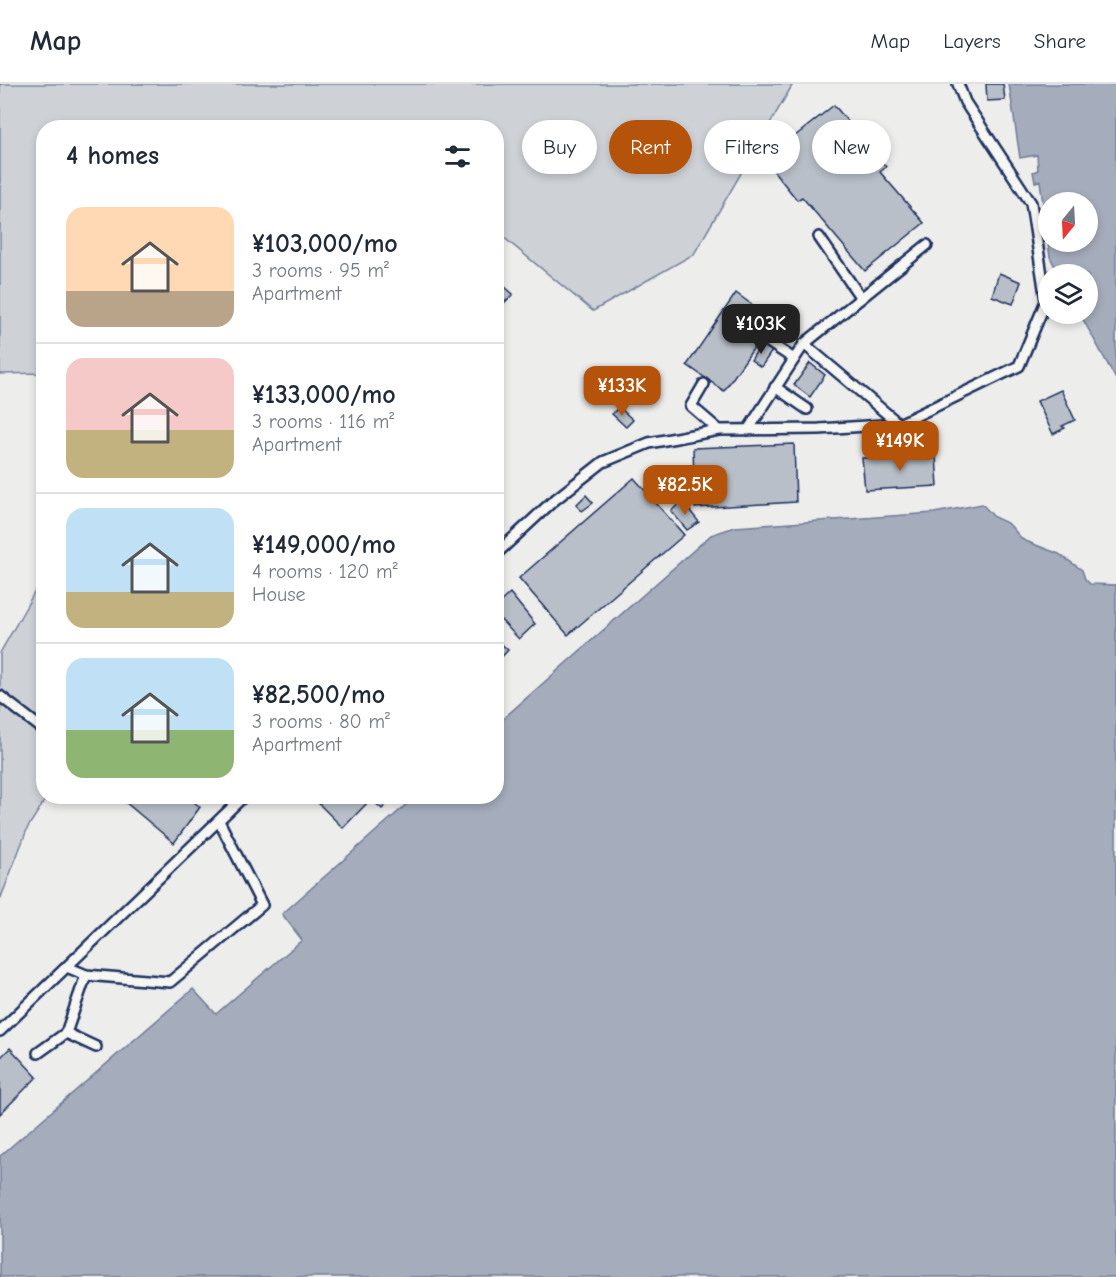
<!DOCTYPE html>
<meta charset="utf-8">
<style>
:root{--surface:#fff;--page:#f6f6f7;--text:#1f2937;--muted:#747a83;--line:#e0e1e3;--accent:#b45309}
body{margin:0;font-family:"Comic Neue",sans-serif;background:var(--page);color:var(--text);height:100vh;display:flex;flex-direction:column;font-size:22px;white-space:nowrap}
*{box-sizing:border-box;margin:0}
p{font-size:20px;color:var(--muted)}
.icon{flex:none;width:33px;height:33px;fill:none;stroke:currentColor;stroke-width:2;stroke-linecap:round;stroke-linejoin:round}
.map{position:relative;flex:1;overflow:hidden}
.drawer{position:absolute;left:36px;top:36px;width:468px;height:684px;display:flex;flex-direction:column;background:var(--surface);border-radius:24px;box-shadow:0 3px 9px #0003}
.drawer>*{flex:none}
.guide{position:absolute;left:522px;top:36px;width:504px;height:54px;display:flex;gap:12px}
.needle{width:39px;rotate:198deg}
.fabs{position:absolute;left:1038px;top:108px;display:grid;gap:12px}
.fabs a{display:grid;place-items:center;width:60px;height:60px;border-radius:50%;background:var(--surface);box-shadow:0 3px 9px #0003;font-size:30px}
.price{position:absolute;translate:-50% -51px;padding:0 14px;border-radius:12px;background:var(--accent);color:#fff;font-size:20px;line-height:39px;filter:drop-shadow(0 2px 3px #0008)}
.price::after{content:'';position:absolute;left:50%;top:36px;width:18px;height:14px;margin-left:-9px;background:inherit;clip-path:polygon(0 0,100% 0,50% 100%)}
.price.active{background:#222;color:#fff}
ul{padding:0;list-style:none}
li{display:flex;align-items:center;gap:18px;height:150px;padding:0 30px}
li+li{border-top:2px solid var(--line)}
li span{display:grid;place-items:center;flex:none;width:168px;height:120px;border-radius:18px;color:#555}
li>.icon{margin-inline-start:auto}
span .icon{width:72px;height:72px;fill:#fffc;stroke-width:1}
li b{font-size:26px}
h2{display:flex;justify-content:space-between;align-items:center;height:72px;padding:0 30px;font-size:26px}
.chip{padding:0 21px;border-radius:27px;background:var(--surface);box-shadow:0 3px 9px #0003;font-size:21px;line-height:54px}
.chip.active{background:var(--accent);color:#fff}
header{display:flex;align-items:center;gap:36px;box-sizing:border-box;height:84px;padding:0 30px;background:var(--surface);border-bottom:2px solid var(--line)}
header strong{font-size:28px}
nav{display:flex;gap:33px;margin-inline-start:auto;font-size:21px}
.map>svg:first-child{display:block}
.green{fill:#ced2d7;stroke:#74809a;stroke-width:1.5}
.water{fill:#a5acbc;stroke:#6e7a96;stroke-width:1.5;fill-rule:evenodd}
.building{fill:#b9bfc8;stroke:#1b2f5e;stroke-width:1.5}
.lines{fill:none;stroke-linecap:round;stroke-linejoin:round}
.lane-casing{stroke:#1b2f5e;stroke-width:14}
.lane{stroke:#f6f6f2;stroke-width:9}
</style>
<header>
<strong>Map</strong>
<nav><a>Map</a><a>Layers</a><a>Share</a></nav>
</header>
<div class="map">
<svg width="1116" height="1193" viewBox="0 0 1116 1193">
<rect width="100%" height="100%" fill="#edeeec"/>
<filter id="ink" filterUnits="userSpaceOnUse"><feTurbulence type="fractalNoise" baseFrequency=".0167" numOctaves="2"/><feDisplacementMap in="SourceGraphic" scale="12" xChannelSelector="R" yChannelSelector="G"/><feConvolveMatrix kernelMatrix="1 2 1 2 8 2 1 2 1" color-interpolation-filters="sRGB"/></filter>
<g filter="url(#ink)">
<!-- green -->
<g class="green">
<path d="M0,0H793L694,170L593,227L497,148L496,44H44L43,292L42,289L0,290Z"/>
<path d="M43,493L44,712L47,713L28,743L0,816V569Z"/>
</g>
<!-- water -->
<g class="water">
<path d="M1009,0H1116V295L1080,230H1088V190H1059L1050,173L1040,97L1035,98L1033,88L1038,86L1037,71L1020,74ZM1048,118H1088V158H1048Z"/>
<path d="M982,420L994,433L1009,440L1023,456L1059,470L1082,486L1085,495L1090,500L1116,501V1193H0V1072L193,905L216,930L302,856L282,830L415,713L496,712L497,640L711,451L735,443L934,429Z"/>
</g>
<!-- building -->
<g class="building">
<path d="M986,0H1003L1005,16L987,17Z"/>
<path d="M834,21L886,83L880,88L924,139L865,187L802,113L797,116L765,76Z"/>
<path d="M999,189L1021,198L1013,220L992,212Z"/>
<path d="M496,195L513,210L496,227Z"/>
<path d="M736,209L773,236L724,307L687,281Z"/>
<path d="M761,260L772,267L761,283L751,276Z"/>
<path d="M810,279L825,291L810,313L794,301Z"/>
<path d="M1061,306L1075,336L1062,342L1065,344L1053,350L1037,317Z"/>
<path d="M619,323L633,336L626,343L612,330Z"/>
<path d="M794,360L796,418L695,424L693,364Z"/>
<path d="M936,372L938,402L865,406L862,374Z"/>
<path d="M634,394L684,451L568,551L519,494Z"/>
<path d="M586,411L593,419L582,427L576,421Z"/>
<path d="M682,417L699,438L687,446L671,427Z"/>
<path d="M510,509L535,540L519,555L496,531V522Z"/>
<path d="M496,555L508,566L496,579Z"/>
<path d="M118,712H187L200,723L174,759Z"/>
<path d="M318,712H394L382,725L371,715L343,744L315,716Z"/>
<path d="M10,964L37,993L0,1030V974Z"/>
</g>
<g class="lines">
<!-- lane casing -->
<g class="lane-casing">
<g id="lane">
<path d="M819,153L861,214"/>
<path d="M767,257L794,275"/>
<path d="M804,260L899,340"/>
<path d="M704,300L691,322L719,346"/>
<path d="M775,303L807,325"/>
<path d="M748,346L804,260L927,161"/>
<path d="M496,470L552,418L603,378L649,359L719,346L819,345L899,340L1019,282L1046,217L1031,119L965,18L958,0"/>
<path d="M0,612L44,646"/>
<path d="M67,883L86,891L170,898L262,821L219,737"/>
<path d="M0,947L244,712"/>
<path d="M66,949L96,963"/>
<path d="M38,969L66,949L86,891"/>
</g>
</g>
<!-- lane -->
<use href="#lane" class="lane"/>
</g>
</g>
</svg>
<div class="fabs">
<a><svg class="needle" viewBox="-14 -14 28 28"><path d="M0-13l5 13h-10z" fill="#e53935"/><path d="M0 13l5-13h-10z" fill="#747a83"/></svg></a>
<a><svg class="icon" aria-label="layers" viewBox="0 0 24 24"><path d="M12 4l9 5-9 5-9-5zM3 14l9 5 9-5"/></svg></a>
</div>
<b class="price active" style="left:761px;top:271px">¥103K</b>
<b class="price" style="left:622px;top:333px">¥133K</b>
<b class="price" style="left:900px;top:388px">¥149K</b>
<b class="price" style="left:685px;top:432px">¥82.5K</b>
<div class="guide">
<a class="chip">Buy</a>
<a class="chip active">Rent</a>
<a class="chip">Filters</a>
<a class="chip">New</a>
</div>
<section class="drawer">
<h2>4 homes<svg class="icon" aria-label="filters" viewBox="0 0 24 24"><path d="M4 7h16M4 17h16"/><circle cx="9" cy="7" r="2"/><circle cx="15" cy="17" r="2"/></svg></h2>
<ul>
<li><span style="background:linear-gradient(#ffd9b3 70%,#b9a48a 0)"><svg class="icon" aria-label="home" viewBox="0 0 24 24"><path d="M3 11l9-7 9 7M6 9v11h12V9"/></svg></span><div><b>¥103,000/mo</b><p>3 rooms · 95 m²</p><p>Apartment</p></div></li>
<li><span style="background:linear-gradient(#f6c9c9 60%,#c2b280 0)"><svg class="icon" aria-label="home" viewBox="0 0 24 24"><path d="M3 11l9-7 9 7M6 9v11h12V9"/></svg></span><div><b>¥133,000/mo</b><p>3 rooms · 116 m²</p><p>Apartment</p></div></li>
<li><span style="background:linear-gradient(#bfe0f5 70%,#c2b280 0)"><svg class="icon" aria-label="home" viewBox="0 0 24 24"><path d="M3 11l9-7 9 7M6 9v11h12V9"/></svg></span><div><b>¥149,000/mo</b><p>4 rooms · 120 m²</p><p>House</p></div></li>
<li><span style="background:linear-gradient(#bfe0f5 60%,#8fb573 0)"><svg class="icon" aria-label="home" viewBox="0 0 24 24"><path d="M3 11l9-7 9 7M6 9v11h12V9"/></svg></span><div><b>¥82,500/mo</b><p>3 rooms · 80 m²</p><p>Apartment</p></div></li>
</ul>
</section>
</div>
